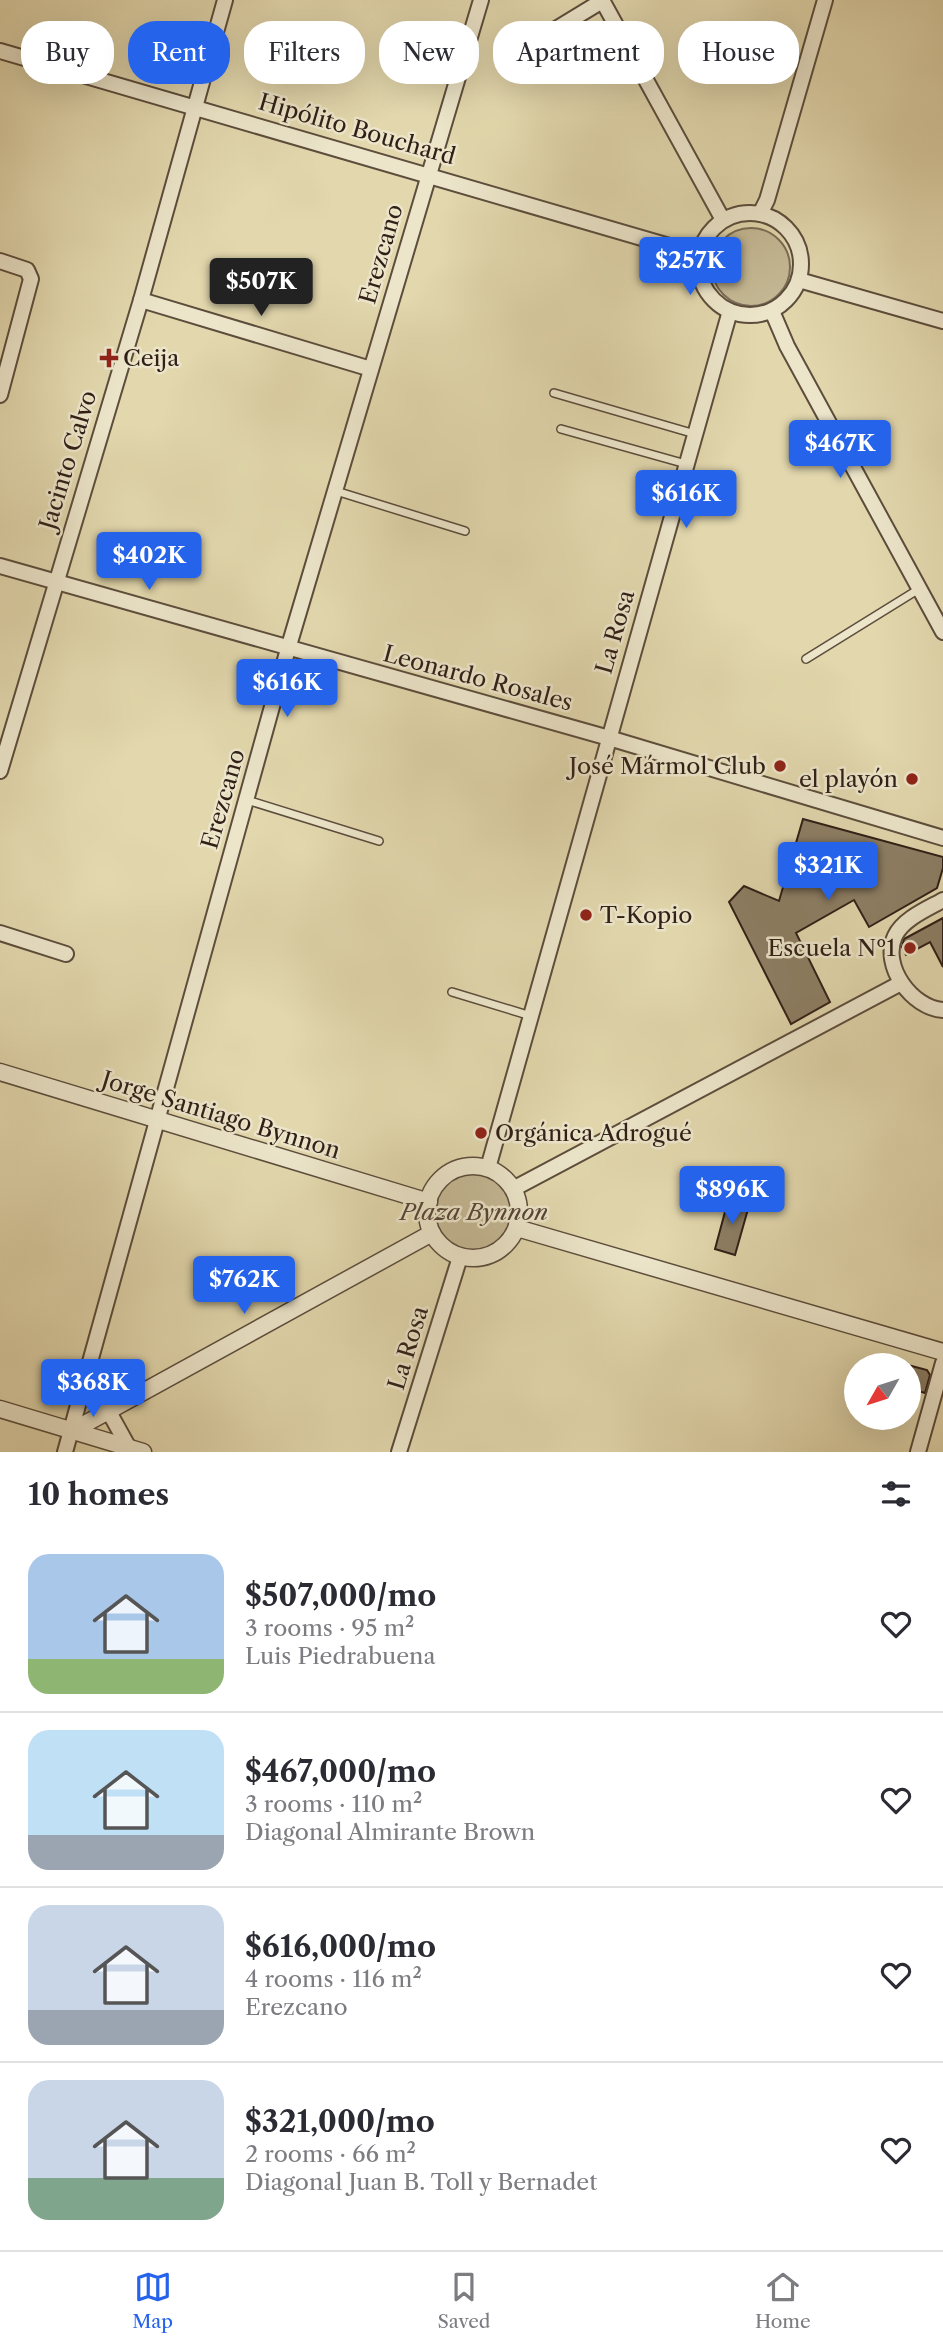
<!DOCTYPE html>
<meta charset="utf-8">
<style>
:root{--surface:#fff;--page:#f2f2f3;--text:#2b2b33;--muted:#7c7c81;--line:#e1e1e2;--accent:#2563eb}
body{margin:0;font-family:"Libre Caslon Text",serif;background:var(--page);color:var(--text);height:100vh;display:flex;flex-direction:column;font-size:26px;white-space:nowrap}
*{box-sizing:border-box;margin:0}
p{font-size:23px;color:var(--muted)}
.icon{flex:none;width:38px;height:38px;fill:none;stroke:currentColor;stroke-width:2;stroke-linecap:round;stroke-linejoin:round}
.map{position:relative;height:1452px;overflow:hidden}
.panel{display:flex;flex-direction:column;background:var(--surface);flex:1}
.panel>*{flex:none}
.guide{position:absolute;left:21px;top:21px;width:901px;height:63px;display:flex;gap:14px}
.needle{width:46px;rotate:231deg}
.controls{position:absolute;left:844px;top:1353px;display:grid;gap:14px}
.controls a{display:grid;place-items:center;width:77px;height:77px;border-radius:50%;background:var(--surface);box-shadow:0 7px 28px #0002;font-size:35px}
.price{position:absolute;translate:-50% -60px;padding:0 16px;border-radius:7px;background:var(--accent);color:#fff;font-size:23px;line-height:46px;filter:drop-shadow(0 2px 4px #0008)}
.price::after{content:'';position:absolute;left:50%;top:42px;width:21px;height:16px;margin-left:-10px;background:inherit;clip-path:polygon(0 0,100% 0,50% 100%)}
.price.current{background:#222;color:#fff}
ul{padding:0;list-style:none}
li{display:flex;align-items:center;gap:21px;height:175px;padding:0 28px}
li+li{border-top:2px solid var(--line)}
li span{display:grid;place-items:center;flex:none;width:196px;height:140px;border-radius:21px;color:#555}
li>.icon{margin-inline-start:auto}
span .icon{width:84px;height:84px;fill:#fffc;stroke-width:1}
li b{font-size:30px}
h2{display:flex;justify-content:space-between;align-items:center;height:84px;padding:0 28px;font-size:30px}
.chip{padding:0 24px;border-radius:28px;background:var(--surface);box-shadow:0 7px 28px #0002;font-size:24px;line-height:63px}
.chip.current{background:var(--accent);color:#fff}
.tab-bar{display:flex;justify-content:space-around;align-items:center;height:98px;border-top:2px solid var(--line);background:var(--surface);font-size:19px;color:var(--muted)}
.tab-bar a{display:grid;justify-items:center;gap:4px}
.tab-bar .current{color:var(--accent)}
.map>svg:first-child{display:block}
.green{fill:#c4b894;stroke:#7a6c56;stroke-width:2}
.building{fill:#8d7f65;stroke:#301f17;stroke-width:2}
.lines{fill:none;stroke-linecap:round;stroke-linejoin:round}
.service-casing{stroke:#5c4d3c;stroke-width:10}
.minor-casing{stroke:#5c4d3c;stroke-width:18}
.tertiary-casing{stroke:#5c4d3c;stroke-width:19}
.service{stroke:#ece5ca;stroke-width:7}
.minor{stroke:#ece5ca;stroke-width:14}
.tertiary{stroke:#ece5ca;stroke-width:16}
.poi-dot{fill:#8f2418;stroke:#ece5ca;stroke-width:2.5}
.labels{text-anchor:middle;stroke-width:5;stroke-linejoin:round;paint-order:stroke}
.street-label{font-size:23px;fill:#301f17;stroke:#ece5ca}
.poi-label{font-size:23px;fill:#301f17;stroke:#ece5ca;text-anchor:start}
.park-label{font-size:23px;font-style:italic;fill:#554536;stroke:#ece5ca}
</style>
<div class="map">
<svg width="943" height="1452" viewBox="0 0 943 1452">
<rect width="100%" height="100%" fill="#e2d7ad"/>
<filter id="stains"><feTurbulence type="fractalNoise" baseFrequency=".00286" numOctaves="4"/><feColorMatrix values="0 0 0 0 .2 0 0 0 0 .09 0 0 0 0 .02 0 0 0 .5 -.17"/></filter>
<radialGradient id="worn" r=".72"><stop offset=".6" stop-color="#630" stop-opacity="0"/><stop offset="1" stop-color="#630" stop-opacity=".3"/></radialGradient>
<!-- green -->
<g class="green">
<circle cx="751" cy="267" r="39"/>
<circle cx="474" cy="1212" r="40"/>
</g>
<!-- building -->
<g class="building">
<path d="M803,819L943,857V868L937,888L869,927L854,900L796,933L830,1002L791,1024L729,902L744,886L779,901Z"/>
<path d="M943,918V967L930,942L906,955L902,947L904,939Z"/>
<path d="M729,1197L750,1202L735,1255L715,1249Z"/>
<path d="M908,1365L927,1370L930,1375L925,1393L908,1388Z"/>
</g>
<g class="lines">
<!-- service casing -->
<g class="service-casing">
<g id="service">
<path d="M554,393L695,434"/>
<path d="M561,429L686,464"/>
<path d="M336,491L465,531"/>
<path d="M806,659L919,589"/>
<path d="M247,800L379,841"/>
<path d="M452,992L531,1016"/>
</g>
</g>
<!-- minor casing -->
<g class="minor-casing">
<g id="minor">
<path d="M602,0L723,220"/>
<path d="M0,51L700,255"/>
<path d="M505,60L602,1"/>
<circle cx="750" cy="264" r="51"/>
<path d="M760,214L767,200L825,0"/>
<path d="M0,261L27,270L31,279L0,395"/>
<path d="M799,280L943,321"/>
<path d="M141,300L371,369"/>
<path d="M772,311L787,346L943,632"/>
<path d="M0,566L609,738L943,838"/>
<path d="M0,771L141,300L225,0"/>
<path d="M943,900C927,909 903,919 895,936C881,966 912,1008 943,1010"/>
<path d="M0,933L66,954"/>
<path d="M488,1168L730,311"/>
<path d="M513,1189L901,983"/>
<path d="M88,1374L129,1448"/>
<path d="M65,1452L288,649L481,0"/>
<path d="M399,1452L460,1257"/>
<path d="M918,1452L943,1363"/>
</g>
</g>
<!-- tertiary casing -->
<g class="tertiary-casing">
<g id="tertiary">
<path d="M0,1072L429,1202"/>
<circle cx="473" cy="1212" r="46"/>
<path d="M517,1228L943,1352"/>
<path d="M0,1409L143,1452"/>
<path d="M72,1431L432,1233"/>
</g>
</g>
<!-- service -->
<use href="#service" class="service"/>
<!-- minor -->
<use href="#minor" class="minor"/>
<!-- tertiary -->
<use href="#tertiary" class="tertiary"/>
</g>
<!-- markers -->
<g class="poi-dot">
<path d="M105.5 347.5h7v7h7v7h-7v7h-7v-7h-7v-7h7z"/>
<circle cx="780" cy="766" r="7"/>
<circle cx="912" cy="779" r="7"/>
<circle cx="586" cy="915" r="7"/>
<circle cx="910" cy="948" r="7"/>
<circle cx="481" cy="1133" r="7"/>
</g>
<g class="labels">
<!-- street labels -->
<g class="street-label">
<text transform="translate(357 129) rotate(16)" y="8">Hipólito Bouchard</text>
<text transform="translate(381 254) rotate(-74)" y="8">Erezcano</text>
<text transform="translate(68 460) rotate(-73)" y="8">Jacinto Calvo</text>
<text transform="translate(615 632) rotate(-74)" y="8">La Rosa</text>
<text transform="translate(478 678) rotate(15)" y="8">Leonardo Rosales</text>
<text transform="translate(223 799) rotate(-74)" y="8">Erezcano</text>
<text transform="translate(221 1115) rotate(17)" y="8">Jorge Santiago Bynnon</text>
<text transform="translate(408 1348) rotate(-73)" y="8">La Rosa</text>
</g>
<!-- poi labels -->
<g class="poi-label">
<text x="123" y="366">Ceija</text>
<text x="766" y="774" text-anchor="end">José Mármol Club</text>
<text x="898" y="787" text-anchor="end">el playón</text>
<text x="600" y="923">T-Kopio</text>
<text x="896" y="956" text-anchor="end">Escuela Nº1</text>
<text x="495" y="1141">Orgánica Adrogué</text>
</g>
<!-- park labels -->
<g class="park-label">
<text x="474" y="1220">Plaza Bynnon</text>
</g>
</g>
<rect width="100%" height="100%" filter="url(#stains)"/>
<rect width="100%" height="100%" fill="url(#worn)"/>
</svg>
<div class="controls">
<a><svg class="needle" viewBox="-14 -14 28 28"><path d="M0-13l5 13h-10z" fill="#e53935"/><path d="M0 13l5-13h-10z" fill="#7c7c81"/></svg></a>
</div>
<b class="price" style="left:690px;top:297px">$257K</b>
<b class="price current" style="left:261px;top:318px">$507K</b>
<b class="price" style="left:840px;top:480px">$467K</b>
<b class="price" style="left:686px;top:530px">$616K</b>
<b class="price" style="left:149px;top:592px">$402K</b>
<b class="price" style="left:287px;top:719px">$616K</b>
<b class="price" style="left:828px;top:902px">$321K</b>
<b class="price" style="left:732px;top:1226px">$896K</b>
<b class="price" style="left:244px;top:1316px">$762K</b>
<b class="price" style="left:93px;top:1419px">$368K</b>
<div class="guide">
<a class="chip">Buy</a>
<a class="chip current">Rent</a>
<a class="chip">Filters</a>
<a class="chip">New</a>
<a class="chip">Apartment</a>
<a class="chip">House</a>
</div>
</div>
<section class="panel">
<h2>10 homes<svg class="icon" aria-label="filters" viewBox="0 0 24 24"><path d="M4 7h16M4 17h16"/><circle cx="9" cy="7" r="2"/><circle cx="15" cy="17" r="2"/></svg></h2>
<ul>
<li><span style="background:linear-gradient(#a9c7e8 75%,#8fb573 0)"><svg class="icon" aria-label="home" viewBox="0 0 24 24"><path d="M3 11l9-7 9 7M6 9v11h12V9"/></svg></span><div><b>$507,000/mo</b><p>3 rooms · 95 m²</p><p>Luis Piedrabuena</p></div><svg class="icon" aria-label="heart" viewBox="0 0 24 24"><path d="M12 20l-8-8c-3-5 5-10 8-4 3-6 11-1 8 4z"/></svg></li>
<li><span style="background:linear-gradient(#bfe0f5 75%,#9aa5b1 0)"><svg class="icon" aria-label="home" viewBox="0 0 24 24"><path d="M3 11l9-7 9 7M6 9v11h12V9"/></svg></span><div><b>$467,000/mo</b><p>3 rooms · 110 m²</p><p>Diagonal Almirante Brown</p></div><svg class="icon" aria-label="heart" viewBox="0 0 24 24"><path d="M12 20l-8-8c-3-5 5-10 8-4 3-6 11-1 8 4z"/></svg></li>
<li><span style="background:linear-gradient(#c9d6e8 75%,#9aa5b1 0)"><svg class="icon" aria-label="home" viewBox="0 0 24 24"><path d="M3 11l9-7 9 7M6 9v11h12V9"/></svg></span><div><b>$616,000/mo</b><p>4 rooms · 116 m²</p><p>Erezcano</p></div><svg class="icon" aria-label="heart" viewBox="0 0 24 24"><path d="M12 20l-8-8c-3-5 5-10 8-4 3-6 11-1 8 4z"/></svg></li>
<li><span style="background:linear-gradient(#c9d6e8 70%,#7fa58c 0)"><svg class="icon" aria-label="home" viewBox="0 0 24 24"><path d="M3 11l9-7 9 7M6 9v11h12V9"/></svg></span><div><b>$321,000/mo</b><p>2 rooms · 66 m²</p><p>Diagonal Juan B. Toll y Bernadet</p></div><svg class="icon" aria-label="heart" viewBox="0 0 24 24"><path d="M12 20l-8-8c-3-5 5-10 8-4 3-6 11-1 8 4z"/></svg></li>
</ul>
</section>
<nav class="tab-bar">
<a class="current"><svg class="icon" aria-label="map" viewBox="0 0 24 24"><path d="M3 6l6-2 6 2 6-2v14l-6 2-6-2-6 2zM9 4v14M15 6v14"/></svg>Map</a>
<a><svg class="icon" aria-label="saved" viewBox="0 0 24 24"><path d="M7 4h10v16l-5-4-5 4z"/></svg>Saved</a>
<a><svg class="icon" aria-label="home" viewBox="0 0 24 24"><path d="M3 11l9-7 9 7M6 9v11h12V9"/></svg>Home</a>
</nav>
